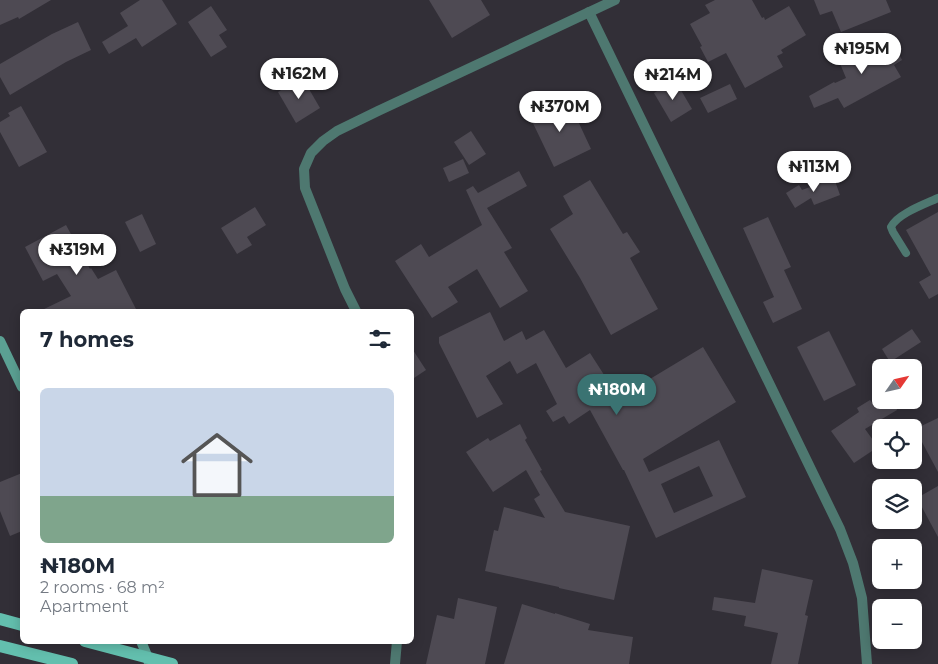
<!DOCTYPE html>
<meta charset="utf-8">
<style>
:root{--surface:#fff;--page:#f6f6f7;--text:#1f2937;--muted:#747a83;--line:#e0e1e3;--accent:#3a7372}
body{margin:0;font-family:Montserrat,sans-serif;background:var(--page);color:var(--text);height:100vh;display:flex;flex-direction:column;font-size:19px;white-space:nowrap}
*{box-sizing:border-box;margin:0}
p{font-size:16px;color:var(--muted)}
.icon{flex:none;width:28px;height:28px;fill:none;stroke:currentColor;stroke-width:2;stroke-linecap:round;stroke-linejoin:round}
.map{position:relative;flex:1;overflow:hidden}
.drawer{position:absolute;left:20px;top:309px;width:394px;height:335px;display:flex;flex-direction:column;background:var(--surface);border-radius:8px;box-shadow:0 2px 12px #0003}
.drawer>*{flex:none}
.needle{width:32px;rotate:56deg}
.buttons{position:absolute;left:872px;top:359px;display:grid;gap:10px}
.buttons a{display:grid;place-items:center;width:50px;height:50px;border-radius:8px;background:var(--surface);box-shadow:0 2px 12px #0003;font-size:25px}
.price{position:absolute;translate:-50% -42px;padding:0 11px;border-radius:18px;background:#fff;color:#222;font-size:16px;line-height:32px;filter:drop-shadow(0 1px 2px #0008)}
.price::after{content:'';position:absolute;left:50%;top:30px;width:15px;height:11px;margin-left:-8px;background:inherit;clip-path:polygon(0 0,100% 0,50% 100%)}
.price.current{background:var(--accent);color:#fff}
ul{padding:0;list-style:none}
li{display:grid;align-content:center;gap:10px;height:265px;padding:0 20px}
li+li{border-top:1px solid var(--line)}
li span{display:grid;place-items:center;height:155px;border-radius:8px;color:#555}
li>.icon{margin-inline-start:auto}
span .icon{width:90px;height:90px;fill:#fffc;stroke-width:1}
li b{font-size:21px}
h2{display:flex;justify-content:space-between;align-items:center;height:60px;padding:0 20px;font-size:21px}
.map>svg:first-child{display:block}
.building{fill:#4e4a53;fill-rule:evenodd}
.lines{fill:none;stroke-linecap:round;stroke-linejoin:round}
.lane{stroke:#4e7870;stroke-width:8}
.street{stroke:#4e7870;stroke-width:10}
.secondary{stroke:#5ba093;stroke-width:10}
.primary{stroke:#63bfae;stroke-width:12}
</style>
<div class="map">
<svg width="938" height="664" viewBox="0 0 938 664">
<rect width="100%" height="100%" fill="#322f37"/>
<!-- building -->
<g class="building">
<path d="M0,0H51L19,19L18,17L0,25Z"/>
<path d="M140,0H162L177,24L142,47L136,38L109,54L102,42L128,26L120,13Z"/>
<path d="M429,0H481L490,15L452,38Z"/>
<path d="M715,0H752L762,18L764,17L765,20L789,6L806,35L781,50L783,53L777,56L783,67L745,88L726,53L708,62L700,47L702,46L690,24L710,13L705,5Z"/>
<path d="M814,0H886L891,12L841,32L832,11L820,15Z"/>
<path d="M211,6L227,30L219,35L227,47L211,57L188,22Z"/>
<path d="M78,22L91,50L66,62L10,95L0,77V64L52,34Z"/>
<path d="M880,38L887,50L895,46L902,60L894,65L901,77L844,108L838,98L814,108L809,96L834,82L835,83L846,78L839,61Z"/>
<path d="M649,67L656,78L644,85L637,75Z"/>
<path d="M302,77L320,108L296,123L278,92Z"/>
<path d="M675,80L692,109L671,122L654,93Z"/>
<path d="M730,84L737,99L708,113L700,98Z"/>
<path d="M565,100L575,120L577,119L591,149L554,167L530,117Z"/>
<path d="M21,106L47,152L19,167L0,132V122L10,116L8,113Z"/>
<path d="M471,131L486,154L469,165L454,142Z"/>
<path d="M463,159L469,173L449,182L443,168Z"/>
<path d="M519,171L527,186L487,208L512,248L504,252L528,291L500,308L477,269L448,287L458,302L432,318L395,261L421,244L429,257L482,225L466,190L473,186L478,193Z"/>
<path d="M834,178L840,195L814,205L811,198L795,208L786,193L799,185L802,190Z"/>
<path d="M590,180L623,234L627,232L640,252L630,258L658,309L611,335L580,278L550,229L573,214L563,196Z"/>
<path d="M255,207L266,225L247,237L252,245L237,254L221,228Z"/>
<path d="M938,212V294L929,299L919,282L931,275L906,230Z"/>
<path d="M142,214L156,244L140,252L125,222Z"/>
<path d="M768,217L791,267L784,270L802,309L773,323L763,302L774,297L743,228Z"/>
<path d="M66,225L90,269L91,268L98,279L116,270L137,311H40L71,296L57,274L43,281L25,247Z"/>
<path d="M490,312L504,341L522,331L526,340L544,330L566,368L590,353L617,395L639,383L640,385L703,347L736,402L643,459L649,472L719,440L746,497L656,538L624,470H623L590,410L569,424L564,416L553,422L546,411L557,404L536,363L517,374L510,361L486,376L503,404L477,418L439,343V337ZM699,466L713,496L674,513L661,484Z"/>
<path d="M912,329L921,342L890,362L882,349Z"/>
<path d="M829,331L856,385L824,401L797,347Z"/>
<path d="M411,347L426,370L411,380Z"/>
<path d="M870,400L874,405L887,400H894L897,410L865,429L878,447L854,463L831,431L859,412L857,408Z"/>
<path d="M938,418V472L915,429Z"/>
<path d="M520,424L527,438L525,440L542,470L540,471L565,512L630,526L614,600L559,588V587L485,571L494,530L498,531L504,507L545,518L534,499L540,495L526,470L493,492L466,452L488,438L490,441Z"/>
<path d="M22,473V531L10,536L0,511V482Z"/>
<path d="M938,486V537L917,498Z"/>
<path d="M762,569L813,580L805,615L808,616L798,664H771L778,633L744,626L746,616L712,610L714,597L755,603Z"/>
<path d="M458,598L497,607L485,664H426L437,615L454,619Z"/>
<path d="M522,604L555,614V613L590,624L588,630L633,637L629,664H504Z"/>
</g>
<g class="lines">
<!-- lane -->
<path class="lane" d="M906,253L893,232L891,227C897,214 925,204 938,198"/>
<!-- street -->
<g class="street">
<path d="M589,12L840,529L853,563L862,598L867,664"/>
<path d="M356,311L345,289L305,188L304,169L311,153L323,141L337,131L378,111L615,0"/>
<path d="M395,664L397,641"/>
</g>
<!-- secondary -->
<g class="secondary">
<path d="M0,341L22,387"/>
<path d="M141,641L148,658L149,664"/>
</g>
<!-- primary -->
<g class="primary">
<path d="M0,619L22,625"/>
<path d="M85,641L172,664"/>
<path d="M0,646L72,664"/>
</g>
</g>
</svg>
<div class="buttons">
<a><svg class="needle" viewBox="-14 -14 28 28"><path d="M0-13l5 13h-10z" fill="#e53935"/><path d="M0 13l5-13h-10z" fill="#747a83"/></svg></a>
<a><svg class="icon" aria-label="locate" viewBox="0 0 24 24"><circle cx="12" cy="12" r="6"/><path d="M12 2v4M12 18v4M2 12h4M18 12h4"/></svg></a>
<a><svg class="icon" aria-label="layers" viewBox="0 0 24 24"><path d="M12 4l9 5-9 5-9-5zM3 14l9 5 9-5"/></svg></a>
<a>+</a>
<a>−</a>
</div>
<b class="price" style="left:862px;top:75px">₦195M</b>
<b class="price" style="left:299px;top:100px">₦162M</b>
<b class="price" style="left:673px;top:101px">₦214M</b>
<b class="price" style="left:560px;top:133px">₦370M</b>
<b class="price" style="left:814px;top:193px">₦113M</b>
<b class="price" style="left:77px;top:276px">₦319M</b>
<b class="price current" style="left:617px;top:416px">₦180M</b>
<section class="drawer">
<h2>7 homes<svg class="icon" aria-label="filters" viewBox="0 0 24 24"><path d="M4 7h16M4 17h16"/><circle cx="9" cy="7" r="2"/><circle cx="15" cy="17" r="2"/></svg></h2>
<ul>
<li><span style="background:linear-gradient(#c9d6e8 70%,#7fa58c 0)"><svg class="icon" aria-label="home" viewBox="0 0 24 24"><path d="M3 11l9-7 9 7M6 9v11h12V9"/></svg></span><div><b>₦180M</b><p>2 rooms · 68 m²</p><p>Apartment</p></div></li>
</ul>
</section>
</div>
